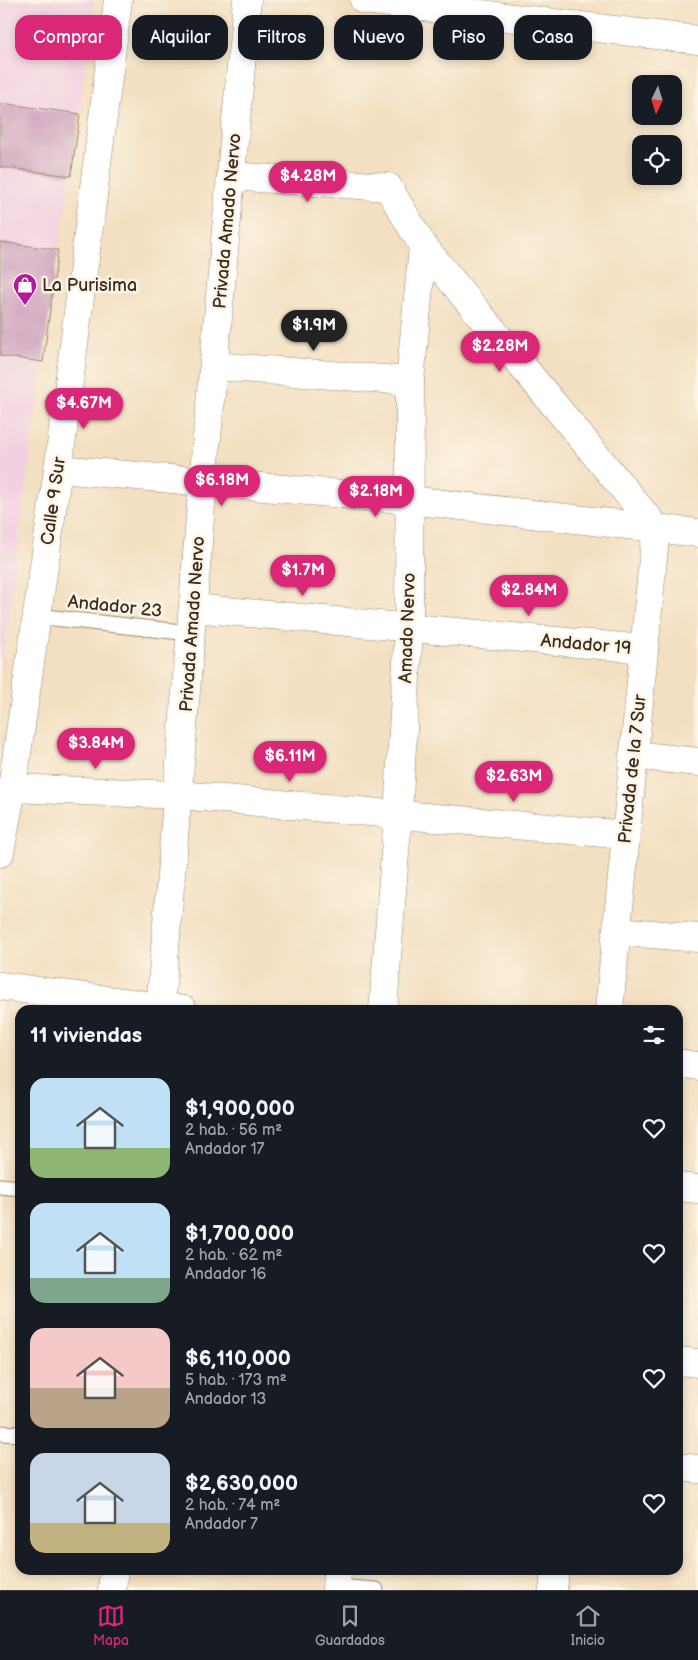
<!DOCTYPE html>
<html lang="es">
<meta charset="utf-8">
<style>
:root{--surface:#171b24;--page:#242831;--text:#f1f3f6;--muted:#9ea1a6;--line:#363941;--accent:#db2777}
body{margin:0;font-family:"Balsamiq Sans",sans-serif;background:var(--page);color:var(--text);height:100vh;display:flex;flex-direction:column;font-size:19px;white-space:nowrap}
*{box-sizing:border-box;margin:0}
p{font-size:16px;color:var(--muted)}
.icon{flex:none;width:28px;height:28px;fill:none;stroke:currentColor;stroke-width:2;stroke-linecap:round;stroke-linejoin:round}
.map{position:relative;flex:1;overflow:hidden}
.panel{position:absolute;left:15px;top:1005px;width:668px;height:570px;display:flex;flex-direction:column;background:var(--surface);border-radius:15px;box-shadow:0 2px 8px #0003}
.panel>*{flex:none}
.guide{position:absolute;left:15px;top:15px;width:669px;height:45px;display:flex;gap:10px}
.needle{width:32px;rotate:184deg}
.controls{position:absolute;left:632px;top:75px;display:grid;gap:10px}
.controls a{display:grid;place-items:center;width:50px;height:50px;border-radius:10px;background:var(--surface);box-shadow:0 2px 8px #0003;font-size:25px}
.price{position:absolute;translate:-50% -42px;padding:0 11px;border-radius:18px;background:var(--accent);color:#fff;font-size:16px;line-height:32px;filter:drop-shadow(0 1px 2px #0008)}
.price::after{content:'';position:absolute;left:50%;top:30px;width:15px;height:11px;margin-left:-8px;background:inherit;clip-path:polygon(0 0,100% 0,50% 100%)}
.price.selected{background:#222;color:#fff}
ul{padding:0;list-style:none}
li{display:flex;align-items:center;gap:15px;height:125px;padding:0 15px}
li span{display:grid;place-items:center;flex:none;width:140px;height:100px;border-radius:15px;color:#555}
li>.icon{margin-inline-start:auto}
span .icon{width:60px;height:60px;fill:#fffc;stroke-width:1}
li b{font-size:21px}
h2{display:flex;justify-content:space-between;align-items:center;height:60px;padding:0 15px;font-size:21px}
.chip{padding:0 18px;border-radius:15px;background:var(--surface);box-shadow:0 2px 8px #0003;font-size:18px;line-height:45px}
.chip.selected{background:var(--accent);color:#fff}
.tabs{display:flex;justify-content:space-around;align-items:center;height:70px;border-top:1px solid var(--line);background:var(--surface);font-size:14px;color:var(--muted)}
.tabs a{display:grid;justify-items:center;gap:2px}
.tabs .selected{color:var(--accent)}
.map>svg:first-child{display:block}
.built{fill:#f2cfe1}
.building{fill:#ca9bba}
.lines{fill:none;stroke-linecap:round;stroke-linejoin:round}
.lane-casing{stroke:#978470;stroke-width:17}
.street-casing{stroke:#978470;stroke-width:29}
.secondary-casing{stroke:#978470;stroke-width:29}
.lane{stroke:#fff;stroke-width:15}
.street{stroke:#fff;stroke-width:28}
.secondary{stroke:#fff;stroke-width:28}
.labels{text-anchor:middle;stroke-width:5;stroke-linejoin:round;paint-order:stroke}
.street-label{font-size:18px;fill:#3b2a1e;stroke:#fcf5e5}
.poi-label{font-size:18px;fill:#3b2a1e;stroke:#fcf5e5;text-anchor:start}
</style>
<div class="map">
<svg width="698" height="1590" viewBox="0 0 698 1590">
<rect width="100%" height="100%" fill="#fcf5e5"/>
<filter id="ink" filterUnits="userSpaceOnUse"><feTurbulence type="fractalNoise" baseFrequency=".02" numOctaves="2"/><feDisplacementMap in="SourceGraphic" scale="10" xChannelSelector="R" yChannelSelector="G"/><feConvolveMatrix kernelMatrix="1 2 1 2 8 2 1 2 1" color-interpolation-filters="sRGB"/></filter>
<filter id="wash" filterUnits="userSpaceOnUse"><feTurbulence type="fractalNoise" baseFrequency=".0096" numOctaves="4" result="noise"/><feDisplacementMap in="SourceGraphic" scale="20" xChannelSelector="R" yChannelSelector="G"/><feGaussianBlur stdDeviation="1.12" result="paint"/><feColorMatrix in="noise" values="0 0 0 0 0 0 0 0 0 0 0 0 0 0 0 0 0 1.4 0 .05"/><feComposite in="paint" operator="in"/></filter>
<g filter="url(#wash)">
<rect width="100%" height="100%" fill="#f3dfc1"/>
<!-- built -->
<path class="built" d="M0,0H94L71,176L58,250L0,677Z"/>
<g id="blocks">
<!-- building -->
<g class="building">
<path d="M0,103L80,114L71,176L0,167Z"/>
<path d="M0,242L58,250L43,362L0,356Z"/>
</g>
</g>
</g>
<g filter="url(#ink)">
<use href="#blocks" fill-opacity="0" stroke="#978470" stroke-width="1"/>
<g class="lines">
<!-- lane casing -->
<g class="lane-casing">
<g id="lane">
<path d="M36,616L190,633"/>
<path d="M0,1186L20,1188"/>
<path d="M0,1433L20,1434"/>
<path d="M336,1587L376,1590"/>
</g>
</g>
<!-- street casing -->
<g class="street-casing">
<g id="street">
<path d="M364,0L698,40"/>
<path d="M231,176L388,187L423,246L656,528L609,1010"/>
<path d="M214,366L410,381"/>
<path d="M58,469L409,500L698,533"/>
<path d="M193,608L644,649"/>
<path d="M633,755L698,762"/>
<path d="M12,788L179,795L626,835"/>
<path d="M617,931L698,938"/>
<path d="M160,1010L203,481L247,0"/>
<path d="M383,1010L398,814L409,628L410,381L423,246"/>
<path d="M678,1187L698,1189"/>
<path d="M678,1361L698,1363"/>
<path d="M678,1467L698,1469"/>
<path d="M112,1590L114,1570"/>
<path d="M336,1590L337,1570"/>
<path d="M553,1590L555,1570"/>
</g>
</g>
<!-- secondary casing -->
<g class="secondary-casing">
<g id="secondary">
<path d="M0,853L12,788L58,469L118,0"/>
<path d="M0,986L183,1010"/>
<path d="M678,1063L698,1066"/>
</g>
</g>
<!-- lane -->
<use href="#lane" class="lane"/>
<!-- street -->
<use href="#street" class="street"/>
<!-- secondary -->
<use href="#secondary" class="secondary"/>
</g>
</g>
<!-- icons -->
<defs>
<g id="shop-pin" transform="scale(1.25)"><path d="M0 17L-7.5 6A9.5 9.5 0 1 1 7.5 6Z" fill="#b5179e" stroke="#fcf5e5"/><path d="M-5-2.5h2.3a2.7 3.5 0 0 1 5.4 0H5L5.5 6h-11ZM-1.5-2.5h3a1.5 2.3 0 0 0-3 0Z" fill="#fff"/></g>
</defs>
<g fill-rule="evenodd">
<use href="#shop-pin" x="25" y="285"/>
</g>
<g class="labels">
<!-- street labels -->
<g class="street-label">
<text transform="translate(227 221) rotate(-85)" y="6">Privada Amado Nervo</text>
<text transform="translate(53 501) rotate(-82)" y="6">Calle 9 Sur</text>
<text transform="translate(115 606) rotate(6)" y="6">Andador 23</text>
<text transform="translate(192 624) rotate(-86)" y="6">Privada Amado Nervo</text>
<text transform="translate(407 628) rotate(-88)" y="6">Amado Nervo</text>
<text transform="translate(586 644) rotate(5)" y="6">Andador 19</text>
<text transform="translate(632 769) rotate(-84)" y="6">Privada de la 7 Sur</text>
</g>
<!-- poi labels -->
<g class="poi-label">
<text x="42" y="291">La Purisima</text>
</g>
</g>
</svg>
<div class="controls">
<a><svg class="needle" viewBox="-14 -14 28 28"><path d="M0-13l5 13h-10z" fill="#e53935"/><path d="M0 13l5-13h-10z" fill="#9ea1a6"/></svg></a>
<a><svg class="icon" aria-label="locate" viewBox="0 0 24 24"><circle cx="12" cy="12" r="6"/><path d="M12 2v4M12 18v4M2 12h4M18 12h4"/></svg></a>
</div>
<b class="price" style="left:308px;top:203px">$4.28M</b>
<b class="price selected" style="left:314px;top:352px">$1.9M</b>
<b class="price" style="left:500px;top:373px">$2.28M</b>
<b class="price" style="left:84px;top:430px">$4.67M</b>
<b class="price" style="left:222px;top:507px">$6.18M</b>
<b class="price" style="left:376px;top:518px">$2.18M</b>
<b class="price" style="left:303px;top:597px">$1.7M</b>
<b class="price" style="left:529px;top:617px">$2.84M</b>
<b class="price" style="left:96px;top:770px">$3.84M</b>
<b class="price" style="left:290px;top:783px">$6.11M</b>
<b class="price" style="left:514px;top:803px">$2.63M</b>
<div class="guide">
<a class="chip selected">Comprar</a>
<a class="chip">Alquilar</a>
<a class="chip">Filtros</a>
<a class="chip">Nuevo</a>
<a class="chip">Piso</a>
<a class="chip">Casa</a>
</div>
<section class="panel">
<h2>11 viviendas<svg class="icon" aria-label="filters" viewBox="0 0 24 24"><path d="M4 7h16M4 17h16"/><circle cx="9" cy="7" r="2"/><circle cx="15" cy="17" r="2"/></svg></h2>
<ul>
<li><span style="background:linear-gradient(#bfe0f5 70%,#8fb573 0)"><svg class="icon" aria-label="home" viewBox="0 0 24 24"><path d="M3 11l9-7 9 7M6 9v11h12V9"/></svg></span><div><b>$1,900,000</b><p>2 hab. · 56 m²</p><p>Andador 17</p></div><svg class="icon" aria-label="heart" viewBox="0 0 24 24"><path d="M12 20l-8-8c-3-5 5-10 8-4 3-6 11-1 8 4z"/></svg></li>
<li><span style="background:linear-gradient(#bfe0f5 75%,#7fa58c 0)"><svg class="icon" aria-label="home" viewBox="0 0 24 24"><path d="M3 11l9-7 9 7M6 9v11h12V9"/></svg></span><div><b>$1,700,000</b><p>2 hab. · 62 m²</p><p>Andador 16</p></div><svg class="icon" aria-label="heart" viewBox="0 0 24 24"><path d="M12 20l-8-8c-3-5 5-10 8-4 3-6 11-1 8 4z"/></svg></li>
<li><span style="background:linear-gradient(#f6c9c9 60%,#b9a48a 0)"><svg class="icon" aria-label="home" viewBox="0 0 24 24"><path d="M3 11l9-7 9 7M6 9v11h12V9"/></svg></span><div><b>$6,110,000</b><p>5 hab. · 173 m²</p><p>Andador 13</p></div><svg class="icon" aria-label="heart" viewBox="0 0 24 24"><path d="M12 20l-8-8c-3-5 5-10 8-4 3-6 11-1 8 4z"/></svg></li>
<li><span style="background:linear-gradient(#c9d6e8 70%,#c2b280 0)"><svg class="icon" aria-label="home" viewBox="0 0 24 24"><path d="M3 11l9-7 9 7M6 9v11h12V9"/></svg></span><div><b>$2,630,000</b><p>2 hab. · 74 m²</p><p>Andador 7</p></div><svg class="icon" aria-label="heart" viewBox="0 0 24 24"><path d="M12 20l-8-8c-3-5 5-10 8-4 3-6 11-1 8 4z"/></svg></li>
</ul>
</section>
</div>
<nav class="tabs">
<a class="selected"><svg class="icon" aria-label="map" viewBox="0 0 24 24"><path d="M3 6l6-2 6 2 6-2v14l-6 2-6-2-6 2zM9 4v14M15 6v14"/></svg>Mapa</a>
<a><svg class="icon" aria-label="saved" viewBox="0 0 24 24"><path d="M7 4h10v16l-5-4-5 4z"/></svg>Guardados</a>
<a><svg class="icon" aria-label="home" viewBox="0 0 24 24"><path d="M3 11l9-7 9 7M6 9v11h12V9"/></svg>Inicio</a>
</nav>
